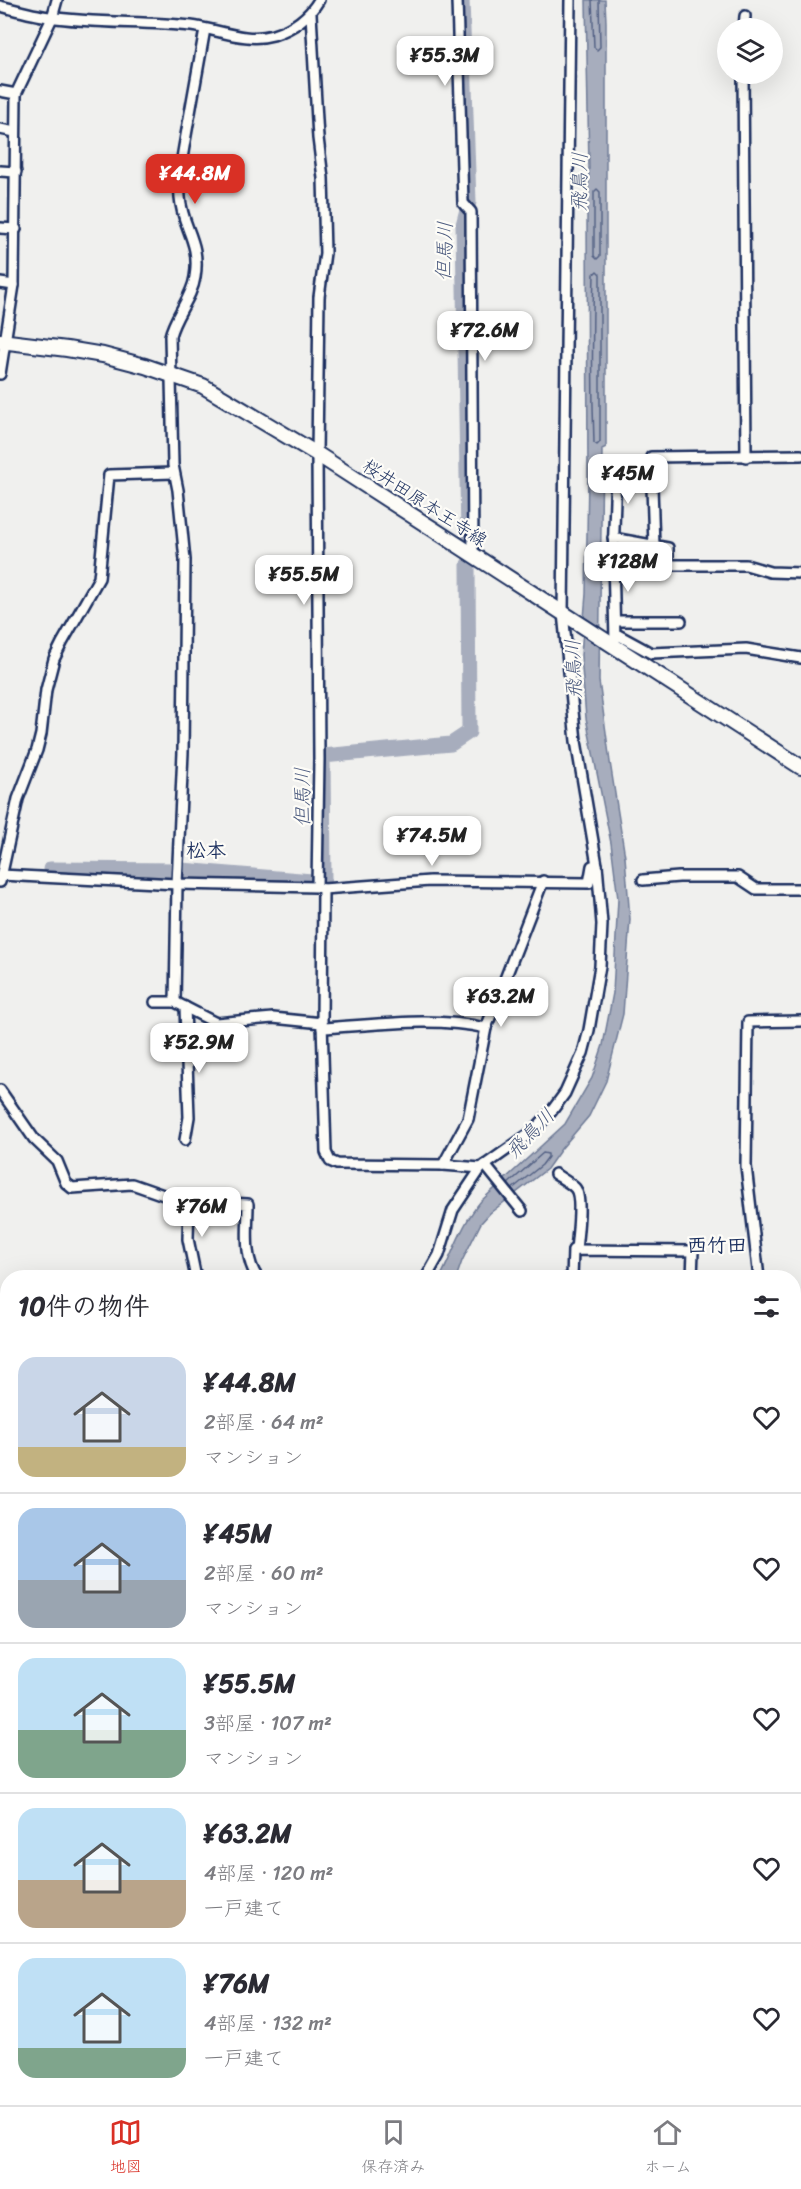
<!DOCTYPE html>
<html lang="ja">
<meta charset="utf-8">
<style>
:root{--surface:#fff;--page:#f2f2f3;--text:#2b2b33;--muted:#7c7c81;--line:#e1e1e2;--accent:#d93025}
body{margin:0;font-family:Sriracha,"Klee One",sans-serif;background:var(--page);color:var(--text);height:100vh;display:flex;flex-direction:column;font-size:22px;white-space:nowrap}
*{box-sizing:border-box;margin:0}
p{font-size:20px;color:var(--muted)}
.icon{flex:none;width:33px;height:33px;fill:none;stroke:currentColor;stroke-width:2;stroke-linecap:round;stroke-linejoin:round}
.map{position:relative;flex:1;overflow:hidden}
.sheet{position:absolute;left:0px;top:1270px;width:801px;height:836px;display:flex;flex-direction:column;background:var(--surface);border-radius:24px 24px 0 0;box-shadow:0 6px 24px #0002}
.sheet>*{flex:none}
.tools{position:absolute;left:717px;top:18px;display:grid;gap:12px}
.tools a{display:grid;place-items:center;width:66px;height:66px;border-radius:50%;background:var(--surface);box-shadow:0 6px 24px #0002;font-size:30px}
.price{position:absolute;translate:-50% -51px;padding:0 14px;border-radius:12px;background:#fff;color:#222;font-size:20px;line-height:39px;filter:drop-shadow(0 2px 3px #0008)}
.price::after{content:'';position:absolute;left:50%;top:36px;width:18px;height:14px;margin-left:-9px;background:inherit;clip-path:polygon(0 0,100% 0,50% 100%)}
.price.active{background:var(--accent);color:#fff}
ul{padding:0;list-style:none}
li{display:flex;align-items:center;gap:18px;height:150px;padding:0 18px}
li+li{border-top:2px solid var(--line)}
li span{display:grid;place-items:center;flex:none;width:168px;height:120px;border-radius:18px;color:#555}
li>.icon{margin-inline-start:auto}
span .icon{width:72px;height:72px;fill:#fffc;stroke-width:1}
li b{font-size:26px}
h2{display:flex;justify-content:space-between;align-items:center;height:72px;padding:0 18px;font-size:26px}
.tab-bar{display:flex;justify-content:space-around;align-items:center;height:84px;border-top:2px solid var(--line);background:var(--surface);font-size:16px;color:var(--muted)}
.tab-bar a{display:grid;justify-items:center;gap:3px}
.tab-bar .active{color:var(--accent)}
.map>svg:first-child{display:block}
.water{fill:#a7adbd;stroke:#6f7b97;stroke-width:1.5}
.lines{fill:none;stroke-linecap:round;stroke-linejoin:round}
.shore{stroke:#536184;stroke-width:1.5}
.river{stroke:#a7adbd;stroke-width:15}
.street-casing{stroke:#1b2f5e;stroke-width:14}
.primary-casing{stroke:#1b2f5e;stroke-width:18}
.street{stroke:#fdfcf7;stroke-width:9}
.primary{stroke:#fdfcf7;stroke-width:14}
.labels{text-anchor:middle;stroke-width:4.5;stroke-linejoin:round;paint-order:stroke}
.street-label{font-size:18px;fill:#1b2f5e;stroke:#fdfcf7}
.water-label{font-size:20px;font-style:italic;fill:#4c5b7f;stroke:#fdfcf7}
.neighbourhood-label{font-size:20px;font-weight:bold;fill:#1b2f5e;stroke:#fdfcf7}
</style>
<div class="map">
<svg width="801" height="2105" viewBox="0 0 801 2105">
<rect width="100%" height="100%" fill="#f0f0ee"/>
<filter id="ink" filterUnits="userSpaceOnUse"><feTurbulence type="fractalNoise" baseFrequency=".0167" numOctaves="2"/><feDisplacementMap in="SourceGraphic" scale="12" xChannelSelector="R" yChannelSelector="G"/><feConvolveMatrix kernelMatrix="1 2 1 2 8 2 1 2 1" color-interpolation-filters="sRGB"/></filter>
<g filter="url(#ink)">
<!-- water -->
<path class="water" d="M586,0H605L606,22V447L602,449L599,681L610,762L625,857L630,919L623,1014L606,1081L589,1116L561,1149L547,1169L490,1213L481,1223L462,1261L456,1278H440C454,1251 461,1225 481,1201L565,1124L592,1078L603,1045L613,993L618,899L611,843L586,718L581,655L586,594L588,476L587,212L589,168Z"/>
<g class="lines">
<!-- shore -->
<g class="shore">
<path d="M592,0L594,47L597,50L600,47L599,0"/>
<path d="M597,189L600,192V256L597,259L594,256V192Z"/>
<path d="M597,271L600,274V442L597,445L594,443C592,387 592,329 594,274Z"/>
<path d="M508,1184L543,1153L548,1154V1157L542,1165L512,1189"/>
</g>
<!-- river -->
<g class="river">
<path d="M462,0L469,202L463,225L468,540"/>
<path d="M50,869L182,870L324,882L323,756L451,744L469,732L468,564"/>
<path d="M794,1869H801"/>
</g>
<!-- street casing -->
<g class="street-casing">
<g id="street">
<path d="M457,0L463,203L471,212L473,555"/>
<path d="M0,6C16,10 33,15 49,17C96,24 144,21 191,26C218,29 245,43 273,35C292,29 309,17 319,0"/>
<path d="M311,14L318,138L323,178L325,253L319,297L317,454L319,759L317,887L323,889L430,881L589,883L592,866L597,865"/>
<path d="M744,28L745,16"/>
<path d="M743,74L746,457"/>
<path d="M0,91L16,94"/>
<path d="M0,129L15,132"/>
<path d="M0,171L16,172"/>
<path d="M0,228L16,229"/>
<path d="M0,283L14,285"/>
<path d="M0,374L14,285L16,94L52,18L57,0"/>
<path d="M613,538L668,548V565H746L770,572L801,573"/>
<path d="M654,546L651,457L801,455"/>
<path d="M615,621H681"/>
<path d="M618,635L651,653L746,649L801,658"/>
<path d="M615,641L613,557L616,471"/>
<path d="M1,875L177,884L317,887"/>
<path d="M643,880L679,877H738L756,889H801"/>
<path d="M0,882L18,799L37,750L41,734L46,690L54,659L62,643L99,578L109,475L174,473"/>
<path d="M323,889L322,1023L326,1152L330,1161L337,1164L443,1165L481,1168"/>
<path d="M155,1002H175L216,1023L273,1018L322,1023"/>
<path d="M175,1002L177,884L183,752L185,560L178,490L173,465L170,336C175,315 192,298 195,277C201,241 182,228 180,197C178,172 184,148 188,124C194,92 199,61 205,29"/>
<path d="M185,1007L189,1117L185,1140"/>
<path d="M322,1028C376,1025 433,1016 486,1028"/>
<path d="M0,1090L34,1139L57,1161L66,1183L72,1188L132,1184L175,1199L189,1201L248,1204C248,1227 243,1259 258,1278"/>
<path d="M443,1165L468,1119L486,1028L543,881"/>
<path d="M485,1165L522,1211"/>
<path d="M555,1174C561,1178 570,1183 575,1188C583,1197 577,1237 576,1250"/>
<path d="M189,1201L188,1239L196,1278"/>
<path d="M426,1278L439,1255L453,1210L481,1168L532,1132L551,1112L565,1093L583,1053L589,1030L600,966L602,924L597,865L576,741L563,613L570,0"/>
<path d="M568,1278H572L573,1250L693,1251L692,1278"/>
<path d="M759,1278L746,1166L748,1022L801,1021"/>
<path d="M794,1309H801"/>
<path d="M0,1311H8"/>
<path d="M794,1445L801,1449"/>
<path d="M0,1585H8"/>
<path d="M794,1727H801"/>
<path d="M0,1867H8"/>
<path d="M192,2098V2105"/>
<path d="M332,2098L333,2105"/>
<path d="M494,2098L496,2105"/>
<path d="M604,2098V2105"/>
<path d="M759,2105V2098"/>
</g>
</g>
<!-- primary casing -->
<g class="primary-casing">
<path id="primary" d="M0,341L67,349L103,355L145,366L203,386L317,454L801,767"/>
</g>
<!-- street -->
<use href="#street" class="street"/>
<!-- primary -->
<use href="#primary" class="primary"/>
</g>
</g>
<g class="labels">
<!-- street labels -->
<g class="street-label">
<text transform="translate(425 503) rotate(33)" y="6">桜井田原本王寺線</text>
</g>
<!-- water labels -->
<g class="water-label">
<text transform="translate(579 182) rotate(-89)" y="7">飛鳥川</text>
<text transform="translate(444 251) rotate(-88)" y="7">但馬川</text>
<text transform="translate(573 669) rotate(-92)" y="7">飛鳥川</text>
<text transform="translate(302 797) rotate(-90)" y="7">但馬川</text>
<text transform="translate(530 1133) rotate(-46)" y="7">飛鳥川</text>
</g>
<!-- neighbourhood labels -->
<g class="neighbourhood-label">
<text x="206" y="857">松本</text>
<text x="717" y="1252">西竹田</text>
</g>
</g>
</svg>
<div class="tools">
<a><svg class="icon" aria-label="layers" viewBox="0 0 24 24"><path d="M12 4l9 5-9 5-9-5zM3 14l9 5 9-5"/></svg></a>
</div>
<b class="price" style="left:445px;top:87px">¥55.3M</b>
<b class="price active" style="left:195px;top:205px">¥44.8M</b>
<b class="price" style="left:485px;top:362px">¥72.6M</b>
<b class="price" style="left:628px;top:505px">¥45M</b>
<b class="price" style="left:628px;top:593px">¥128M</b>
<b class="price" style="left:304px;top:606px">¥55.5M</b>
<b class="price" style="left:432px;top:867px">¥74.5M</b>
<b class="price" style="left:501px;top:1028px">¥63.2M</b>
<b class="price" style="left:199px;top:1074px">¥52.9M</b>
<b class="price" style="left:202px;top:1238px">¥76M</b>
<section class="sheet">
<h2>10件の物件<svg class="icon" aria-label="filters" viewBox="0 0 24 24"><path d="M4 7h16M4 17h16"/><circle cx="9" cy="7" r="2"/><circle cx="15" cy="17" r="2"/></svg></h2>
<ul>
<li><span style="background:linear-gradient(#c9d6e8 75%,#c2b280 0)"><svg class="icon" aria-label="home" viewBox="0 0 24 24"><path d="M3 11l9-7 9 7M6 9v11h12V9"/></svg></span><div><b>¥44.8M</b><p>2部屋 · 64 m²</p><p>マンション</p></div><svg class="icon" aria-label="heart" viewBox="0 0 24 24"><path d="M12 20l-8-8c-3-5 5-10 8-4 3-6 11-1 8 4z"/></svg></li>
<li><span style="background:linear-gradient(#a9c7e8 60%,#9aa5b1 0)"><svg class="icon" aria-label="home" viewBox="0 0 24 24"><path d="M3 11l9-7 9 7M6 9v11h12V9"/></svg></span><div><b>¥45M</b><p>2部屋 · 60 m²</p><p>マンション</p></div><svg class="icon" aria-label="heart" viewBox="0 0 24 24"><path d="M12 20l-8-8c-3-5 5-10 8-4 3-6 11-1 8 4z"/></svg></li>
<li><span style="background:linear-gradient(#bfe0f5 60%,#7fa58c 0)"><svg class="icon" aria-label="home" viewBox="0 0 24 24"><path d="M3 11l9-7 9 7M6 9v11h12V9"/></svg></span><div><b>¥55.5M</b><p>3部屋 · 107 m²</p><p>マンション</p></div><svg class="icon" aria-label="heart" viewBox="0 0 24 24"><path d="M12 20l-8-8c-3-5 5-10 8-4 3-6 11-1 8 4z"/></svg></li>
<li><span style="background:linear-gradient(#bfe0f5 60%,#b9a48a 0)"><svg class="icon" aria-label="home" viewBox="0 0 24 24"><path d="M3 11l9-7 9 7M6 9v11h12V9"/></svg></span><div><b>¥63.2M</b><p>4部屋 · 120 m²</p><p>一戸建て</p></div><svg class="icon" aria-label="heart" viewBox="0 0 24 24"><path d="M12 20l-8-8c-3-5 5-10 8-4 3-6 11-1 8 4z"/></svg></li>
<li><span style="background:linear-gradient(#bfe0f5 75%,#7fa58c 0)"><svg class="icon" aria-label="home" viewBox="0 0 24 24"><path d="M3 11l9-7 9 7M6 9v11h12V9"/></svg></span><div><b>¥76M</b><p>4部屋 · 132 m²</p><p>一戸建て</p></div><svg class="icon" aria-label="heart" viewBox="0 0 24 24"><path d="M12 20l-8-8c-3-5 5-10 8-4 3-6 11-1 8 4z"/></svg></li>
</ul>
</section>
</div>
<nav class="tab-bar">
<a class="active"><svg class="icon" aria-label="map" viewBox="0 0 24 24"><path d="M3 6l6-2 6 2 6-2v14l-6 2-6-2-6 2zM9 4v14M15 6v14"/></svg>地図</a>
<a><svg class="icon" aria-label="saved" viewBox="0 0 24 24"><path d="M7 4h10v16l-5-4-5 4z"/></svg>保存済み</a>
<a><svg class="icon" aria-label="home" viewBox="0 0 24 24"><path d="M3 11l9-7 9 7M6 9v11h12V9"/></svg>ホーム</a>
</nav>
